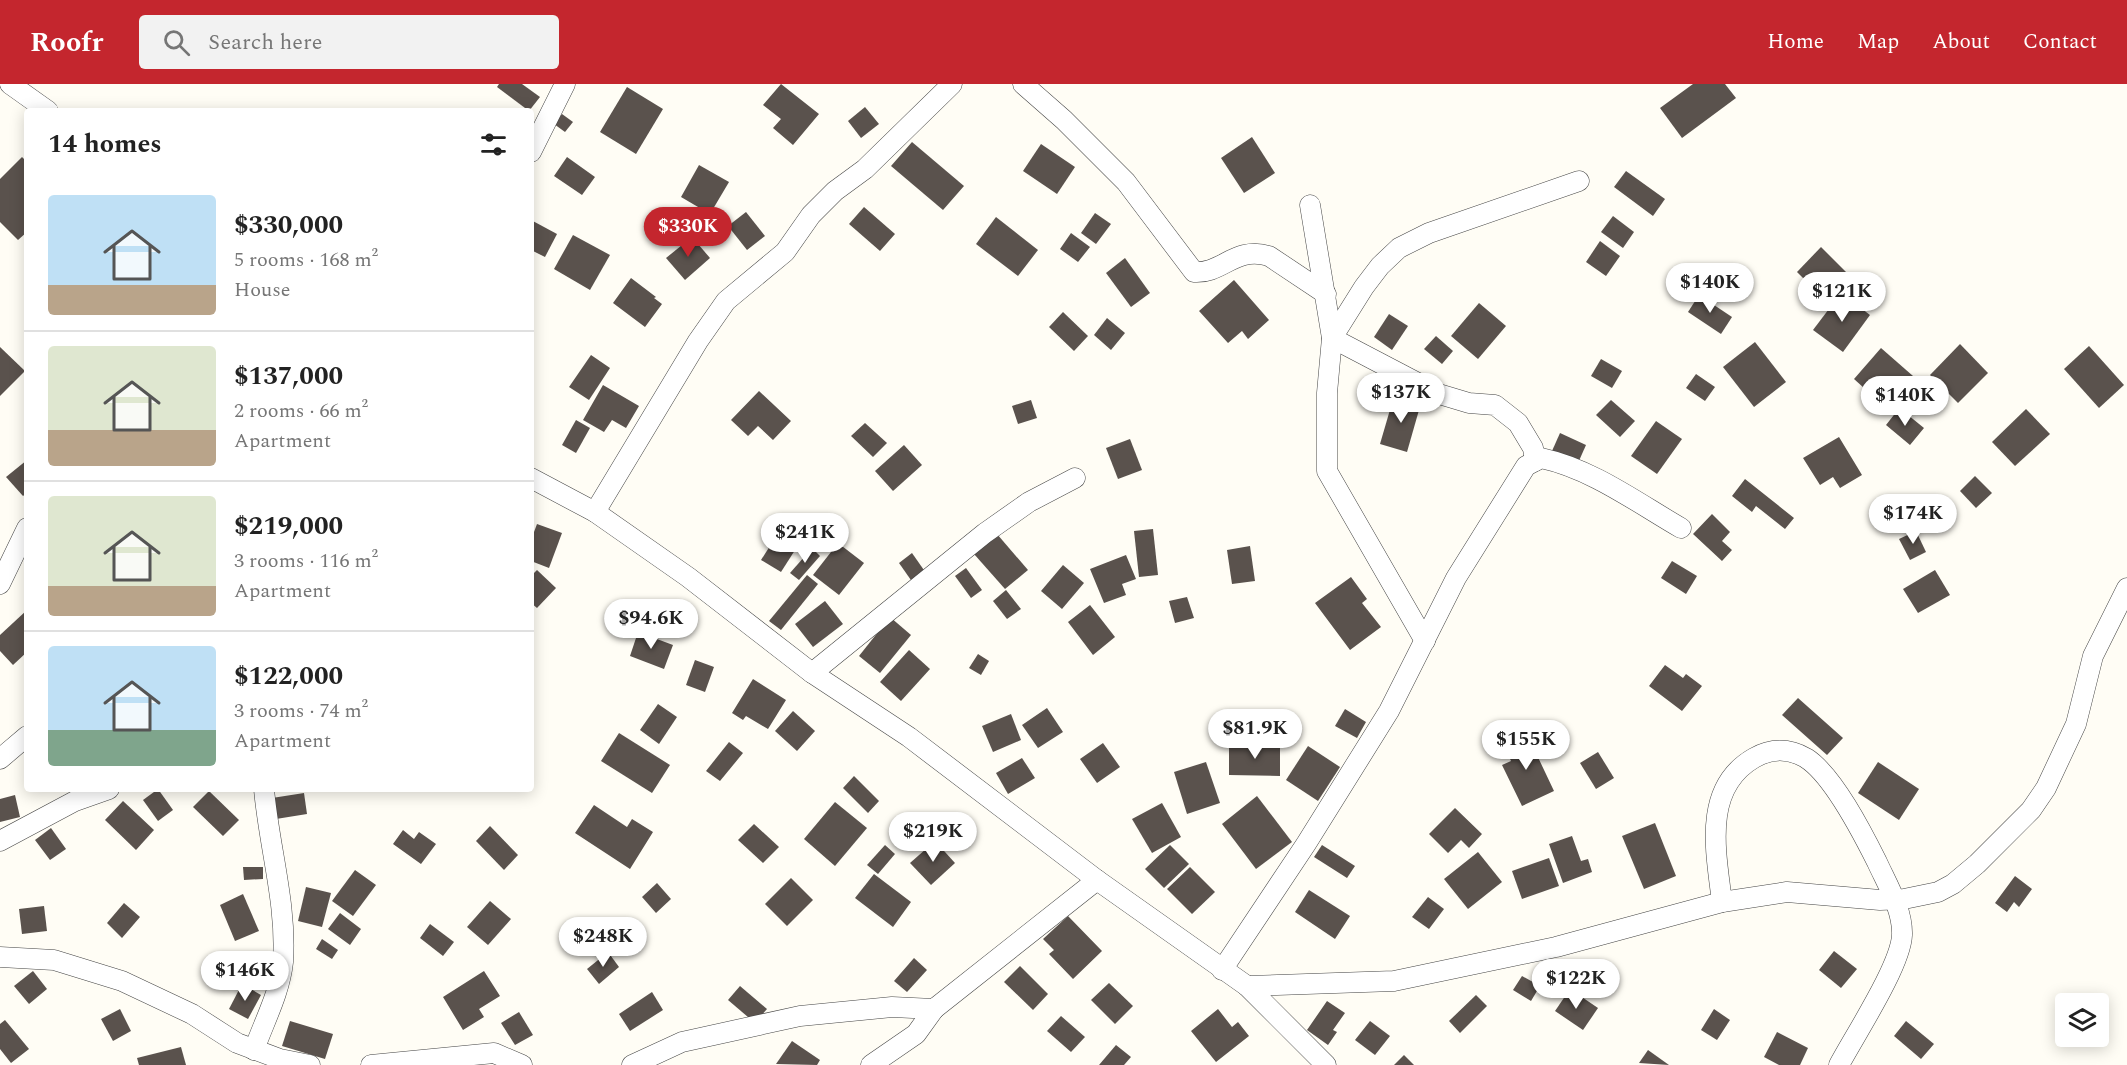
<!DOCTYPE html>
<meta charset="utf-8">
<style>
:root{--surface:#fff;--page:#f2f2f2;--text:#222;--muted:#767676;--line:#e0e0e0;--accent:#c4262e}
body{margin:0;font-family:Spectral,serif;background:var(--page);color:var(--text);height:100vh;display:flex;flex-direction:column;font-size:22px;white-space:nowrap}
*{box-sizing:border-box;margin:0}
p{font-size:20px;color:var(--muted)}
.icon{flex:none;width:33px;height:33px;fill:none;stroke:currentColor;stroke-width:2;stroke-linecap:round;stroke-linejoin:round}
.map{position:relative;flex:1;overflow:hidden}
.panel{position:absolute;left:24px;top:24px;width:510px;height:684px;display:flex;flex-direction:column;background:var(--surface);border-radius:6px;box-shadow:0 3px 15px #0003}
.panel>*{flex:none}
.buttons{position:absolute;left:2055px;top:909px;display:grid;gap:12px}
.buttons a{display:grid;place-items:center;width:54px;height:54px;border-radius:6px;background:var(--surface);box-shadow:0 3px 15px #0003;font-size:30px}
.price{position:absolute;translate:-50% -51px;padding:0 14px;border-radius:21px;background:#fff;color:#222;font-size:20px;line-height:39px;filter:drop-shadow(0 2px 3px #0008)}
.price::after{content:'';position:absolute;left:50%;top:36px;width:18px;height:14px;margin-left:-9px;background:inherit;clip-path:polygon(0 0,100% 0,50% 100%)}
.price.current{background:var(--accent);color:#fff}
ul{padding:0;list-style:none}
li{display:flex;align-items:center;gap:18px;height:150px;padding:0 24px}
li+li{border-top:2px solid var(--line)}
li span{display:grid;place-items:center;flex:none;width:168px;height:120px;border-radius:6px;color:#555}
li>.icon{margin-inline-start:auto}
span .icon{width:72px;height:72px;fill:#fffc;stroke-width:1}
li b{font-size:26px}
h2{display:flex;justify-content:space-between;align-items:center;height:72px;padding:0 24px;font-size:26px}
header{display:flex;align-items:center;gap:36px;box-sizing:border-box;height:84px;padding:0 30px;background:var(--accent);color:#fff}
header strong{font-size:28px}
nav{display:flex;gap:33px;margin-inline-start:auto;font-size:21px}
.search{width:420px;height:54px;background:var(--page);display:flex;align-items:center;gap:15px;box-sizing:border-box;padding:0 21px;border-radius:6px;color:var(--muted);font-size:22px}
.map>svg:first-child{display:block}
.building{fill:#5a524d}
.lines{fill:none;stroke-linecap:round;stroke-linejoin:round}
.street-casing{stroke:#444;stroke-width:21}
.street{stroke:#fff;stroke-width:20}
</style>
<header>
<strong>Roofr</strong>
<div class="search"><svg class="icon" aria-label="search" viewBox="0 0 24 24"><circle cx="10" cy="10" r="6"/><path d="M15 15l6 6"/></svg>Search here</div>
<nav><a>Home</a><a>Map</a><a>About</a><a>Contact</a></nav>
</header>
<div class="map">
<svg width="2127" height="981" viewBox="0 0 2127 981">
<rect width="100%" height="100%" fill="#fffdf5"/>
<!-- building -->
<g class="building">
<path d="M499,0H522L540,13L529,27L497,3Z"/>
<path d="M781,0L819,30L793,61L773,44L781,35L763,21Z"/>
<path d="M1693,0H1725L1736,14L1682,54L1660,24Z"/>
<path d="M627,3L663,25L636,70L600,48Z"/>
<path d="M865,23L879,40L861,54L848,37Z"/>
<path d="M562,30L573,38L565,48L554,40Z"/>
<path d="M1252,53L1275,89L1244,109L1221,74Z"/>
<path d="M912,58L964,102L943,126L891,82Z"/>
<path d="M1041,60L1075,83L1057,110L1023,87Z"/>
<path d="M22,73L27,78V148L18,156L0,138V95Z"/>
<path d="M567,73L595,93L582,111L554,92Z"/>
<path d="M699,81L729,98L710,130L681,113Z"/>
<path d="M1626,87L1665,115L1653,132L1614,103Z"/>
<path d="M864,123L895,150L880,167L849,140Z"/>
<path d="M746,128L765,152L747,166L728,142Z"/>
<path d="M1095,129L1111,140L1096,160L1081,149Z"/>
<path d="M1613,132L1634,148L1623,164L1601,148Z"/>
<path d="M996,133L1038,166L1018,192L976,160Z"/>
<path d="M531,136L557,150L545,173L531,166Z"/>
<path d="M1071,149L1090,163L1078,178L1060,165Z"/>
<path d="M573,151L610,171L590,206L554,185Z"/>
<path d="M692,153L710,174L685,196L666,174Z"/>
<path d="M1600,157L1620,172L1606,192L1586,178Z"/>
<path d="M1821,163L1846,188L1822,213L1797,188Z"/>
<path d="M1125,174L1150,209L1131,223L1106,189Z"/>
<path d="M631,194L656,213L654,214L662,220L645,243L613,219Z"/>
<path d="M1234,196L1269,236L1248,255L1242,247L1228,259L1199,227Z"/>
<path d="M1841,209L1870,231L1843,268L1813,246Z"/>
<path d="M1699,211L1732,233L1721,250L1688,228Z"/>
<path d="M1479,219L1506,242L1478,275L1451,252Z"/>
<path d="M1063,228L1088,252L1074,267L1049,243Z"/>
<path d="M1389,230L1408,242L1392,266L1374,253Z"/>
<path d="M1107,234L1125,249L1111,266L1094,251Z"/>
<path d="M1436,252L1453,267L1442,280L1424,265Z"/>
<path d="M1755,258L1786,298L1754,323L1723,283Z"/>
<path d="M1960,260L1988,289L1958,319L1930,291Z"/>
<path d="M2089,262L2124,301L2099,324L2064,285Z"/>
<path d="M0,263L25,287L0,312Z"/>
<path d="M1881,264L1913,292L1885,323L1854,295Z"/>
<path d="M591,271L610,284L589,316L569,303Z"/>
<path d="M1601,275L1622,287L1612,304L1591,292Z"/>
<path d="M1696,290L1715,303L1705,317L1686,304Z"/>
<path d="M603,301L639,322L626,344L612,336L604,348L583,336Z"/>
<path d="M759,307L791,337L773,356L758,342L748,352L731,336Z"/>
<path d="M1394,312L1421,319L1407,368L1380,360Z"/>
<path d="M1031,316L1037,334L1018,340L1012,322Z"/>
<path d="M1611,316L1635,337L1620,353L1596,331Z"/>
<path d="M2026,325L2050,350L2015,382L1992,358Z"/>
<path d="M1897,327L1905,334L1908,331L1924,344L1910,361L1886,341Z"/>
<path d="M576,336L590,344L576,369L562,361Z"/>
<path d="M1656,337L1682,355L1657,390L1631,372Z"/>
<path d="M865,339L887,359L873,373L851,352Z"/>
<path d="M1560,349L1586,361L1578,379L1552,367Z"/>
<path d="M1839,353L1862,391L1840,404L1833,393L1820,401L1803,374Z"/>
<path d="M1130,355L1142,386L1118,395L1106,364Z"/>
<path d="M904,361L922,381L893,407L875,387Z"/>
<path d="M27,376V409L23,412L6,393Z"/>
<path d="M1975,392L1992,409L1976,424L1960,407Z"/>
<path d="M1745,395L1794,434L1785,445L1756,422L1752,428L1732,412Z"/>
<path d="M1712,430L1730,448L1722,457L1732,466L1722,477L1693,450Z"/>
<path d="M537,440L562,449L549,484L531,477V456Z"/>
<path d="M1153,445L1158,491L1139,493L1134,447Z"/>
<path d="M1916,447L1926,468L1910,476L1899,455Z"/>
<path d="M997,450L1028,486L1005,505L974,470Z"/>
<path d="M777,451L797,463L781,488L761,476Z"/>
<path d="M838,459L864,479L839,511L813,491Z"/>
<path d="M1250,462L1255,497L1232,500L1227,466Z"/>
<path d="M812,464L820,472L799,496L790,489Z"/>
<path d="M912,469L926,489L913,499L899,479Z"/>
<path d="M1126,471L1136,495L1122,500L1126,511L1104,519L1090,485Z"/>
<path d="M1672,477L1697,492L1686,510L1661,494Z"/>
<path d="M1063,481L1084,499L1062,525L1041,507Z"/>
<path d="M966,484L982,506L971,514L955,492Z"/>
<path d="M537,486L556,504L537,524L531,519V492Z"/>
<path d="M1935,486L1950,511L1918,529L1903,505Z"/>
<path d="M807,491L818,500L781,546L769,537Z"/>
<path d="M1351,493L1367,515L1362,519L1381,543L1350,566L1315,519Z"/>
<path d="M1006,506L1021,525L1007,535L993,517Z"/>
<path d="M1187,513L1194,534L1175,539L1169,517Z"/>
<path d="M825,517L843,540L813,563L795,540Z"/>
<path d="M1090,521L1115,553L1093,571L1068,538Z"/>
<path d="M642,523L670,529L664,551L637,545Z"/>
<path d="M27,526V568L13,581L0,567V551Z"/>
<path d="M890,533L911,551L880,589L859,572Z"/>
<path d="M638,548L673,561L664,585L630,572Z"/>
<path d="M909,566L930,585L901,617L880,598Z"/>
<path d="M978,570L989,577L981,591L969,584Z"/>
<path d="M695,576L714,583L705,608L686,601Z"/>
<path d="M1665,581L1683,594L1686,590L1702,602L1682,627L1649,602Z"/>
<path d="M753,595L786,616L768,645L746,632L743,636L732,629Z"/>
<path d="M1798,614L1843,654L1827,671L1782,631Z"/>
<path d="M658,620L677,633L659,660L640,646Z"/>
<path d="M1047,624L1063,648L1038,664L1022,641Z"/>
<path d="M1345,625L1366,638L1357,654L1335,642Z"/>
<path d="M793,627L815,647L797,667L775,647Z"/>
<path d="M1011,630L1021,656L993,668L982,642Z"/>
<path d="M619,649L670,681L652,709L601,677Z"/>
<path d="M1527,650L1554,707L1522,722L1502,681L1511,677L1504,661Z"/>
<path d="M729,658L743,669L720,697L706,687Z"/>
<path d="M1103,659L1120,683L1097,699L1080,675Z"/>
<path d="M1229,661H1280V692L1229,691Z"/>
<path d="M1308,662L1340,683L1318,717L1286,696Z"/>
<path d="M1598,668L1614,694L1596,705L1580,679Z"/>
<path d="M1022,674L1035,694L1008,710L996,689Z"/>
<path d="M1206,678L1220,719L1187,730L1174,688Z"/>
<path d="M1878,678L1919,705L1899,736L1858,709Z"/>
<path d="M854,692L879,717L868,729L843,704Z"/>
<path d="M158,705L173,726L158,737L143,716Z"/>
<path d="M209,707L239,736L223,752L193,723Z"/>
<path d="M304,709L307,730L276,735L272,714Z"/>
<path d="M15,711L20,733L0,738V715Z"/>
<path d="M1257,712L1292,758L1256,785L1222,740Z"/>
<path d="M123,717L154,746L136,766L105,736Z"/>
<path d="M835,718L867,744L835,782L804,755Z"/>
<path d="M1162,719L1181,753L1152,769L1132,735Z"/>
<path d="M594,721L627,743L632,735L653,748L630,785L575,749Z"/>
<path d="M1455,724L1482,750L1469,764L1461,756L1448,769L1429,750Z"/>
<path d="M1655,739L1676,792L1644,805L1622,752Z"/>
<path d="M754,740L779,763L763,779L738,756Z"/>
<path d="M490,742L518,771L504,786L476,757Z"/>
<path d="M51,744L66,765L50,776L35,756Z"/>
<path d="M403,746L414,755L419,748L436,760L421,780L393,760Z"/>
<path d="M1572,752L1581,777L1588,775L1592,788L1563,799L1549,760Z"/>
<path d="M935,757L955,779L931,801L910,779Z"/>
<path d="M885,761L895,770L878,790L867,781Z"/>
<path d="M1170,761L1189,780L1164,804L1145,785Z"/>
<path d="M1322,761L1355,782L1347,794L1314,773Z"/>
<path d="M1478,768L1502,798L1468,825L1444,795Z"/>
<path d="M1549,774L1559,802L1522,815L1512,787Z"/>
<path d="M243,783H263V795L244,796Z"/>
<path d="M1190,783L1215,808L1192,830L1167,805Z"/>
<path d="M355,786L376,801L353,832L332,817Z"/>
<path d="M874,790L911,818L893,843L855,814Z"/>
<path d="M2015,792L2032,805L2019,823L2014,818L2007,828L1995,819Z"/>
<path d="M791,794L813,816L787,842L765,820Z"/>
<path d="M657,799L671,815L656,829L642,813Z"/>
<path d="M306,803L331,809L322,843L298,837Z"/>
<path d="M1309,806L1350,832L1335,855L1295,828Z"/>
<path d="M243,810L259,847L235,857L220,821Z"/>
<path d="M1428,813L1444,825L1429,845L1412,833Z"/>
<path d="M490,817L511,835L488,861L467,843Z"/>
<path d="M124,819L140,833L122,854L107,839Z"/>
<path d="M44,822L47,847L22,850L19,825Z"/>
<path d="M340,829L361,845L350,861L328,845Z"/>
<path d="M1068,832L1102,867L1073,895L1049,870L1054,866L1043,855Z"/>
<path d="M430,840L454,858L443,872L420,854Z"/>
<path d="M322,855L338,866L332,875L316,865Z"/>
<path d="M1834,867L1857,885L1841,904L1819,886Z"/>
<path d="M608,868L619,883L599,900L587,885Z"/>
<path d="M914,874L927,886L907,908L894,897Z"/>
<path d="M1020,882L1048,910L1033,926L1004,898Z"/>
<path d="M33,887L47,905L29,920L14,902Z"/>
<path d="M484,887L500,912L479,925L484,933L463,946L443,913Z"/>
<path d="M1522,892L1540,902L1531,917L1513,906Z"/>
<path d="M1109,899L1133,922L1115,940L1091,916Z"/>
<path d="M242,900L261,911L248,935L229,925Z"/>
<path d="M740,902L767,925L755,939L728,916Z"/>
<path d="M1570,905L1598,924L1583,946L1555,927Z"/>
<path d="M652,908L663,926L630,947L619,930Z"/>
<path d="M1476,911L1487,922L1460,949L1449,937Z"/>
<path d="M1327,917L1345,929L1333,946L1337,948L1328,961L1307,946Z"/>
<path d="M120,925L131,947L113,957L101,935Z"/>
<path d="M1218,925L1232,943L1238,938L1249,952L1216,978L1191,947Z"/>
<path d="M1714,925L1730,936L1717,956L1701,946Z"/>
<path d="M519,928L533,951L515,961L501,939Z"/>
<path d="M1061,932L1085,953L1071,968L1047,947Z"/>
<path d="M5,936L29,965L11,979L0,965V940Z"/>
<path d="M290,937L333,950L325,975L282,962Z"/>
<path d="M1370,937L1390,952L1375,971L1355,956Z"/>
<path d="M1906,937L1934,960L1921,975L1894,952Z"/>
<path d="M1777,948L1808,964L1800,981H1779L1764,973Z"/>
<path d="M792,957L820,976L817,981L776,980Z"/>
<path d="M1116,961L1131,973L1124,981H1099Z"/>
<path d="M181,963L186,981H139L137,974Z"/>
<path d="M1648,966L1669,981L1639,979Z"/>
<path d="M1404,971L1414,981H1394Z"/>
</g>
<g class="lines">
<!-- street casing -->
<g class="street-casing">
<g id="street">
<path d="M10,0L48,27"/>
<path d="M1023,0L1064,36L1126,98L1194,188C1223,190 1234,162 1269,172L1326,210"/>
<path d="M531,68L565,0"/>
<path d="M1310,121L1332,254L1327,309V387L1425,557"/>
<path d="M1535,377L1533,364L1518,339L1495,321L1469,319L1439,310L1332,254L1364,203L1380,182L1399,164L1429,149L1579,97"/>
<path d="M531,394L595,428L688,493L812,589L909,653L1097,796L1247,902L1326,981"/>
<path d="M595,428L698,257L726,217L785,168L811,131L835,107L865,85L952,0"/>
<path d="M0,500L27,444"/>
<path d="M812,589L985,449L1029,418L1075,394"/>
<path d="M0,675L27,652"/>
<path d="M0,757L75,717L109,705"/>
<path d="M1722,818C1716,768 1702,704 1754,674C1771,664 1789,664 1806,674C1833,691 1863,750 1877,778C1887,800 1903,826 1902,851C1901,881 1855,951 1839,981"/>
<path d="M0,873L54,876L122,897L192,930L237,959L280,975L310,981"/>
<path d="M1222,886L1306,760L1389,627L1456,494L1526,382L1541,374C1592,385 1636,418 1681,444"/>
<path d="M1247,902L1394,897L1556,863L1722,818L1787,808L1880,816L1904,815L1938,808L1953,800L1977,780L2031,726L2046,704L2076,640L2093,572L2127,504"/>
<path d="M254,966C264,938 280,908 283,878C287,820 269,763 264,705"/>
<path d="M371,981L494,969L522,981"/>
<path d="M632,981L682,958L800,932L892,923L934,925L1097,796"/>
<path d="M871,981L916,950L934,925"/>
</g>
</g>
<!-- street -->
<use href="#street" class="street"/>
</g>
</svg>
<div class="buttons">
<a><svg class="icon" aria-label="layers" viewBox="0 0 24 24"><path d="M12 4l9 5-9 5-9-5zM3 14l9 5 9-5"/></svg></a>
</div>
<b class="price current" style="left:688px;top:174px">$330K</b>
<b class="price" style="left:1710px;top:230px">$140K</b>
<b class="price" style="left:1842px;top:239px">$121K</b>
<b class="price" style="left:1401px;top:340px">$137K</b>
<b class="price" style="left:1905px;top:343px">$140K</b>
<b class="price" style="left:1913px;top:461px">$174K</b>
<b class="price" style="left:805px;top:480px">$241K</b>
<b class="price" style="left:651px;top:566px">$94.6K</b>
<b class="price" style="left:1255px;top:676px">$81.9K</b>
<b class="price" style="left:1526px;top:687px">$155K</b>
<b class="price" style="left:933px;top:779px">$219K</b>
<b class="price" style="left:603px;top:884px">$248K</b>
<b class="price" style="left:245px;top:918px">$146K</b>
<b class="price" style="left:1576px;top:926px">$122K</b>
<section class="panel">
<h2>14 homes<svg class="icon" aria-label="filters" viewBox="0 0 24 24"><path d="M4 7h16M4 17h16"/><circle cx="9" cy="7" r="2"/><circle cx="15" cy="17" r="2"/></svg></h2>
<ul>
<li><span style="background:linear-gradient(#bfe0f5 75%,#b9a48a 0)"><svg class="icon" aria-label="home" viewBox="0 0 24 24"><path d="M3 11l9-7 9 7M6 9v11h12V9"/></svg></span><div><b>$330,000</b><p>5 rooms · 168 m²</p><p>House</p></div></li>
<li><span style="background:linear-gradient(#dfe7d0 70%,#b9a48a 0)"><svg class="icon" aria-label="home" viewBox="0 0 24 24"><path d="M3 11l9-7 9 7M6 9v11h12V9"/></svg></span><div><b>$137,000</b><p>2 rooms · 66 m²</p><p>Apartment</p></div></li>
<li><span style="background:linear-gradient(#dfe7d0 75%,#b9a48a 0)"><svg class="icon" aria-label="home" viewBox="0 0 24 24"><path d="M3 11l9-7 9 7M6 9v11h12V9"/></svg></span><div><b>$219,000</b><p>3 rooms · 116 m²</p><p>Apartment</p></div></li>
<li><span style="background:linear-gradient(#bfe0f5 70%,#7fa58c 0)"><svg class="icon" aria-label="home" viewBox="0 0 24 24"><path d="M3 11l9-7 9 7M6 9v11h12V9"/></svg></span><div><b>$122,000</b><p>3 rooms · 74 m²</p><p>Apartment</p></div></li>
</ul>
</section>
</div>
